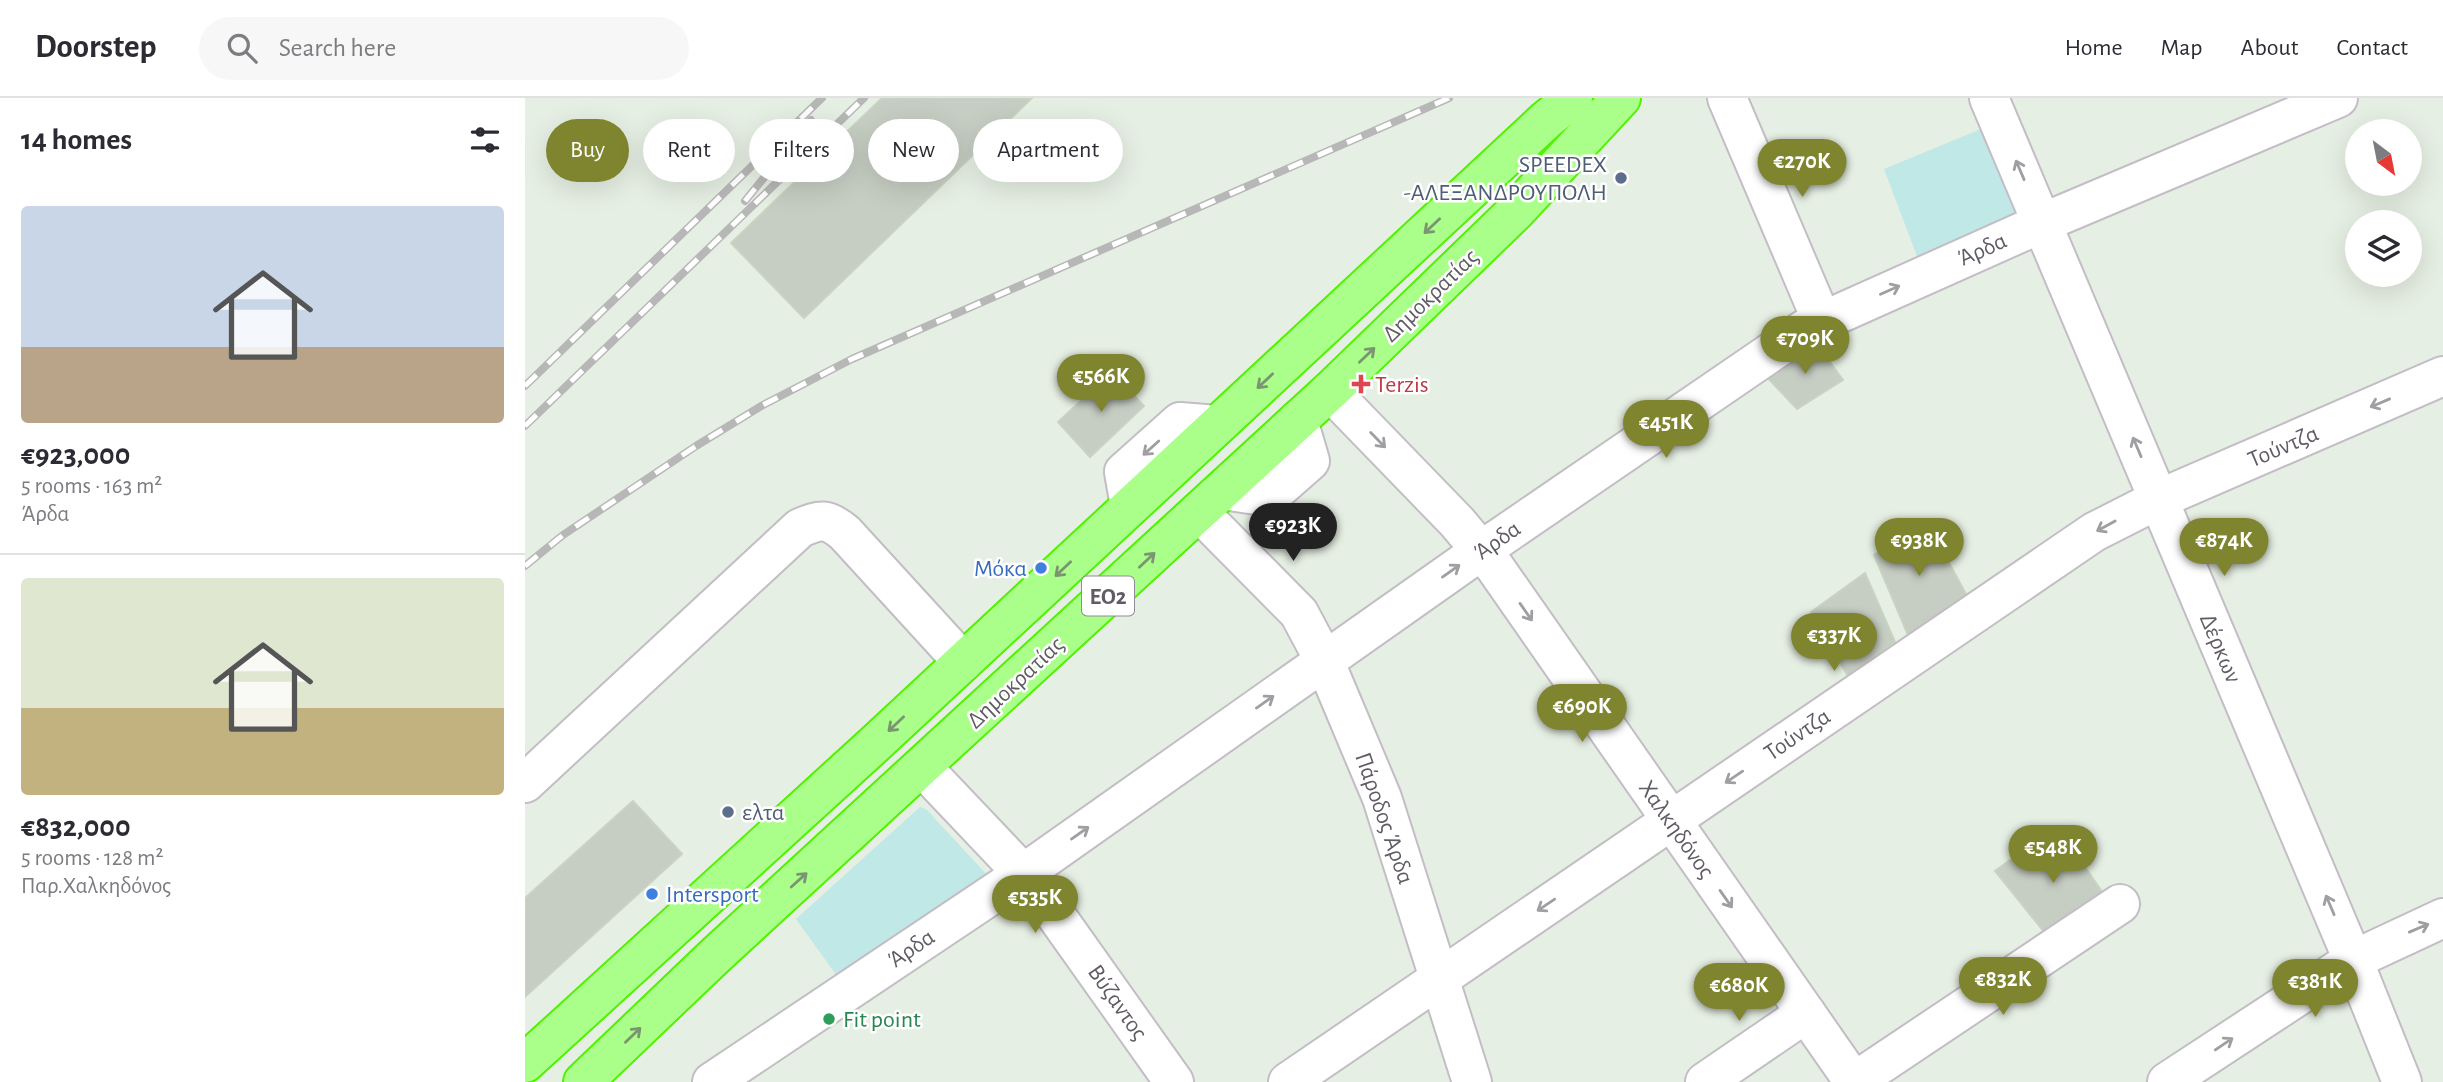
<!DOCTYPE html>
<meta charset="utf-8">
<style>
:root{--surface:#fff;--page:#f7f7f7;--text:#2b2b33;--muted:#7c7c81;--line:#e1e1e2;--accent:#7f842e}
body{margin:0;font-family:"Alegreya Sans",sans-serif;background:var(--page);color:var(--text);height:100vh;display:flex;flex-direction:column;font-size:26px;white-space:nowrap}
*{box-sizing:border-box;margin:0}
p{font-size:23px;color:var(--muted)}
.icon{flex:none;width:38px;height:38px;fill:none;stroke:currentColor;stroke-width:2;stroke-linecap:round;stroke-linejoin:round}
.map{position:relative;flex:1;overflow:hidden}
.panel{display:flex;flex-direction:column;background:var(--surface);width:525px}
.panel>*{flex:none}
.banner{position:absolute;left:21px;top:21px;width:665px;height:63px;display:flex;gap:14px}
.needle{width:46px;rotate:148deg}
.fabs{position:absolute;left:1820px;top:21px;display:grid;gap:14px}
.fabs a{display:grid;place-items:center;width:77px;height:77px;border-radius:50%;background:var(--surface);box-shadow:0 7px 28px #0002;font-size:35px}
.price{position:absolute;translate:-50% -60px;padding:0 16px;border-radius:24px;background:var(--accent);color:#fff;font-size:23px;line-height:46px;filter:drop-shadow(0 2px 4px #0008)}
.price::after{content:'';position:absolute;left:50%;top:42px;width:21px;height:16px;margin-left:-10px;background:inherit;clip-path:polygon(0 0,100% 0,50% 100%)}
.price.active{background:#222;color:#fff}
ul{padding:0;list-style:none}
li{display:grid;align-content:center;gap:14px;height:371px;padding:0 21px}
li+li{border-top:2px solid var(--line)}
li span{display:grid;place-items:center;height:217px;border-radius:7px;color:#555}
li>.icon{margin-inline-start:auto}
span .icon{width:126px;height:126px;fill:#fffc;stroke-width:1}
li b{font-size:30px}
h2{display:flex;justify-content:space-between;align-items:center;height:84px;padding:0 21px;font-size:30px}
.tag{padding:0 24px;border-radius:32px;background:var(--surface);box-shadow:0 7px 28px #0002;font-size:24px;line-height:63px}
.tag.active{background:var(--accent);color:#fff}
header{display:flex;align-items:center;gap:42px;box-sizing:border-box;height:98px;padding:0 35px;background:var(--surface);border-bottom:2px solid var(--line)}
header strong{font-size:33px}
nav{display:flex;gap:38px;margin-inline-start:auto;font-size:24px}
.search{width:490px;height:63px;background:var(--page);display:flex;align-items:center;gap:18px;box-sizing:border-box;padding:0 24px;border-radius:38px;color:var(--muted);font-size:26px}
main{display:flex;flex:1;min-height:0}
.map>svg:first-child{display:block}
.green{fill:#bfe8e7}
.building{fill:#c6cdc2;stroke:#c8d4c1;stroke-width:2}
.lines{fill:none;stroke-linecap:round;stroke-linejoin:round}
.minor-casing{stroke:#c3bdc5;stroke-width:42}
.highway-casing{stroke:#50f200;stroke-width:42}
.minor{stroke:#fff;stroke-width:38}
.highway{stroke:#aaff8a;stroke-width:38}
.rail-casing{stroke:#b8b7b8;stroke-width:8}
.rail{stroke:#fff;stroke-width:5;stroke-dasharray:16;stroke-linecap:butt}
.oneway{stroke:#a09da3}
.oneway2{stroke:#7b9472}
.service-dot{fill:#5c6f8a;stroke:#fff;stroke-width:2.5}
.health-dot{fill:#e0444e;stroke:#fff;stroke-width:2.5}
.shop-dot{fill:#3f7fe0;stroke:#fff;stroke-width:2.5}
.leisure-dot{fill:#2e9e5b;stroke:#fff;stroke-width:2.5}
.labels{text-anchor:middle;stroke-width:5;stroke-linejoin:round;paint-order:stroke}
.shield{fill:#fff;stroke:#908c93;stroke-width:2}
.shield-label{font-size:23px;font-weight:bold;fill:#615b65}
.service-label{font-size:24px;fill:#4e5e75;stroke:#fff;text-anchor:end}
.street-label{font-size:24px;fill:#615b65;stroke:#fff}
.health-label{font-size:24px;fill:#be3a42;stroke:#fff;text-anchor:start}
.shop-label{font-size:24px;fill:#366cbe;stroke:#fff;text-anchor:end}
.leisure-label{font-size:24px;fill:#27864d;stroke:#fff;text-anchor:start}
</style>
<header>
<strong>Doorstep</strong>
<div class="search"><svg class="icon" aria-label="search" viewBox="0 0 24 24"><circle cx="10" cy="10" r="6"/><path d="M15 15l6 6"/></svg>Search here</div>
<nav><a>Home</a><a>Map</a><a>About</a><a>Contact</a></nav>
</header>
<main>
<section class="panel">
<h2>14 homes<svg class="icon" aria-label="filters" viewBox="0 0 24 24"><path d="M4 7h16M4 17h16"/><circle cx="9" cy="7" r="2"/><circle cx="15" cy="17" r="2"/></svg></h2>
<ul>
<li><span style="background:linear-gradient(#c9d6e8 65%,#b9a48a 0)"><svg class="icon" aria-label="home" viewBox="0 0 24 24"><path d="M3 11l9-7 9 7M6 9v11h12V9"/></svg></span><div><b>€923,000</b><p>5 rooms · 163 m²</p><p>Άρδα</p></div></li>
<li><span style="background:linear-gradient(#dfe7d0 60%,#c2b280 0)"><svg class="icon" aria-label="home" viewBox="0 0 24 24"><path d="M3 11l9-7 9 7M6 9v11h12V9"/></svg></span><div><b>€832,000</b><p>5 rooms · 128 m²</p><p>Παρ.Χαλκηδόνος</p></div></li>
</ul>
</section>
<div class="map">
<svg width="1918" height="984" viewBox="0 0 1918 984">
<rect width="100%" height="100%" fill="#e6efe3"/>
<!-- green -->
<g class="green">
<path d="M1456,31L1494,123L1395,166L1359,71Z"/>
<path d="M395,709L401,711L462,777L312,878L271,821Z"/>
</g>
<!-- building -->
<g class="building">
<path d="M357,0H507L279,220L206,145Z"/>
<path d="M1291,245L1318,282L1272,311L1239,276Z"/>
<path d="M587,274L619,308L565,359L533,324Z"/>
<path d="M1402,424L1442,498L1383,537L1349,457Z"/>
<path d="M1340,475L1370,544L1323,578L1286,514Z"/>
<path d="M108,703L157,756L0,899V800Z"/>
<path d="M1532,728L1584,804L1528,845L1470,773Z"/>
</g>
<g class="lines">
<!-- minor casing -->
<g class="minor-casing">
<g id="minor">
<path d="M1202,0L1297,223"/>
<path d="M1464,0L1828,862L1877,984"/>
<path d="M805,293L932,424L969,468L1329,984"/>
<path d="M698,392L744,399L785,363L773,322"/>
<path d="M605,408L599,374L655,324L692,327"/>
<path d="M674,414L774,515L799,562L857,700L947,984"/>
<path d="M397,669L510,788L649,984"/>
<path d="M0,685L275,430C296,421 302,420 320,435L438,564"/>
<path d="M187,984L499,775L957,452L1280,231L1517,125L1813,0"/>
<path d="M763,984L1569,434L1634,401L1918,278"/>
<path d="M1180,984L1281,915"/>
<path d="M1329,984L1595,806"/>
<path d="M1642,984L1828,862L1918,820"/>
</g>
</g>
<!-- highway casing -->
<g class="highway-casing">
<g id="highway">
<path d="M0,965L352,644L1021,22L1048,0"/>
<path d="M58,984L191,857L805,293L990,114L1096,0"/>
</g>
</g>
<!-- minor -->
<use href="#minor" class="minor"/>
<!-- highway -->
<use href="#highway" class="highway"/>
<!-- rail casing -->
<g class="rail-casing">
<g id="rail">
<path d="M220,103L286,22"/>
<path d="M0,288L297,0"/>
<path d="M0,328L339,0"/>
<path d="M0,468L38,437L171,348L238,307L327,261L924,0"/>
</g>
</g>
<!-- rail -->
<use href="#rail" class="rail"/>
</g>
<!-- one-way arrows -->
<defs><path id="oneway-shaft" d="M-6 0H5M1.5-3L5.5 0L1.5 3" fill="none" stroke-width="1.6" stroke-linecap="round" stroke-linejoin="round" transform="scale(1.75)"/></defs>
<g class="oneway">
<use href="#oneway-shaft" transform="translate(1495 72) rotate(-113)"/>
<use href="#oneway-shaft" transform="translate(1365 192) rotate(-24)"/>
<use href="#oneway-shaft" transform="translate(1855 305) rotate(157)"/>
<use href="#oneway-shaft" transform="translate(853 342) rotate(46)"/>
<use href="#oneway-shaft" transform="translate(1612 349) rotate(-113)"/>
<use href="#oneway-shaft" transform="translate(626 350) rotate(138)"/>
<use href="#oneway-shaft" transform="translate(1581 428) rotate(151)"/>
<use href="#oneway-shaft" transform="translate(926 473) rotate(-35)"/>
<use href="#oneway-shaft" transform="translate(1001 514) rotate(55)"/>
<use href="#oneway-shaft" transform="translate(740 604) rotate(-35)"/>
<use href="#oneway-shaft" transform="translate(1209 679) rotate(146)"/>
<use href="#oneway-shaft" transform="translate(555 735) rotate(-35)"/>
<use href="#oneway-shaft" transform="translate(1201 801) rotate(55)"/>
<use href="#oneway-shaft" transform="translate(1021 807) rotate(146)"/>
<use href="#oneway-shaft" transform="translate(1805 807) rotate(-113)"/>
<use href="#oneway-shaft" transform="translate(1894 830) rotate(-23)"/>
<use href="#oneway-shaft" transform="translate(1699 946) rotate(-34)"/>
</g>
<g class="oneway2">
<use href="#oneway-shaft" transform="translate(907 128) rotate(137)"/>
<use href="#oneway-shaft" transform="translate(842 257) rotate(-44)"/>
<use href="#oneway-shaft" transform="translate(740 283) rotate(137)"/>
<use href="#oneway-shaft" transform="translate(622 462) rotate(-43)"/>
<use href="#oneway-shaft" transform="translate(538 471) rotate(137)"/>
<use href="#oneway-shaft" transform="translate(371 626) rotate(137)"/>
<use href="#oneway-shaft" transform="translate(274 782) rotate(-42)"/>
<use href="#oneway-shaft" transform="translate(108 937) rotate(-44)"/>
</g>
<!-- markers -->
<g class="service-dot">
<circle cx="1096" cy="80" r="7"/>
<circle cx="203" cy="714" r="7"/>
</g>
<path class="health-dot" d="M832.5 275.5h7v7h7v7h-7v7h-7v-7h-7v-7h7z"/>
<g class="shop-dot">
<circle cx="516" cy="470" r="7"/>
<circle cx="127" cy="796" r="7"/>
</g>
<circle class="leisure-dot" cx="304" cy="921" r="7"/>
<g class="labels">
<!-- shield labels -->
<rect class="shield" x="557" y="478.5" width="52" height="39" rx="5"/>
<g class="shield-label">
<text x="583" y="506">ΕΟ2</text>
</g>
<!-- service labels -->
<g class="service-label">
<text x="1082" y="74">SPEEDEX<tspan x="1082" dy="28">-ΑΛΕΞΑΝΔΡΟΥΠΟΛΗ</tspan></text>
<text x="217" y="722" text-anchor="start">ελτα</text>
</g>
<!-- street labels -->
<g class="street-label">
<text transform="translate(1457 151) rotate(-24)" y="8">Άρδα</text>
<text transform="translate(905 197) rotate(-44)" y="8">Δημοκρατίας</text>
<text transform="translate(1758 348) rotate(-23)" y="8">Τούντζα</text>
<text transform="translate(972 442) rotate(-35)" y="8">Άρδα</text>
<text transform="translate(1696 550) rotate(67)" y="8">Δέρκων</text>
<text transform="translate(490 584) rotate(-43)" y="8">Δημοκρατίας</text>
<text transform="translate(1272 636) rotate(-34)" y="8">Τούντζα</text>
<text transform="translate(860 720) rotate(71)" y="8">Πάροδος Άρδα</text>
<text transform="translate(1152 731) rotate(55)" y="8">Χαλκηδόνος</text>
<text transform="translate(386 850) rotate(-34)" y="8">Άρδα</text>
<text transform="translate(593 904) rotate(55)" y="8">Βύζαντος</text>
</g>
<!-- health labels -->
<g class="health-label">
<text x="850" y="294">Terzis</text>
</g>
<!-- shop labels -->
<g class="shop-label">
<text x="502" y="478">Μόκα</text>
<text x="141" y="804" text-anchor="start">Intersport</text>
</g>
<!-- leisure labels -->
<g class="leisure-label">
<text x="318" y="929">Fit point</text>
</g>
</g>
</svg>
<div class="fabs">
<a><svg class="needle" viewBox="-14 -14 28 28"><path d="M0-13l5 13h-10z" fill="#e53935"/><path d="M0 13l5-13h-10z" fill="#7c7c81"/></svg></a>
<a><svg class="icon" aria-label="layers" viewBox="0 0 24 24"><path d="M12 4l9 5-9 5-9-5zM3 14l9 5 9-5"/></svg></a>
</div>
<b class="price" style="left:1277px;top:101px">€270K</b>
<b class="price" style="left:1280px;top:278px">€709K</b>
<b class="price" style="left:576px;top:316px">€566K</b>
<b class="price" style="left:1141px;top:362px">€451K</b>
<b class="price active" style="left:768px;top:465px">€923K</b>
<b class="price" style="left:1394px;top:480px">€938K</b>
<b class="price" style="left:1699px;top:480px">€874K</b>
<b class="price" style="left:1309px;top:575px">€337K</b>
<b class="price" style="left:1057px;top:646px">€690K</b>
<b class="price" style="left:1528px;top:787px">€548K</b>
<b class="price" style="left:510px;top:837px">€535K</b>
<b class="price" style="left:1478px;top:919px">€832K</b>
<b class="price" style="left:1790px;top:921px">€381K</b>
<b class="price" style="left:1214px;top:925px">€680K</b>
<div class="banner">
<a class="tag active">Buy</a>
<a class="tag">Rent</a>
<a class="tag">Filters</a>
<a class="tag">New</a>
<a class="tag">Apartment</a>
</div>
</div>
</main>
